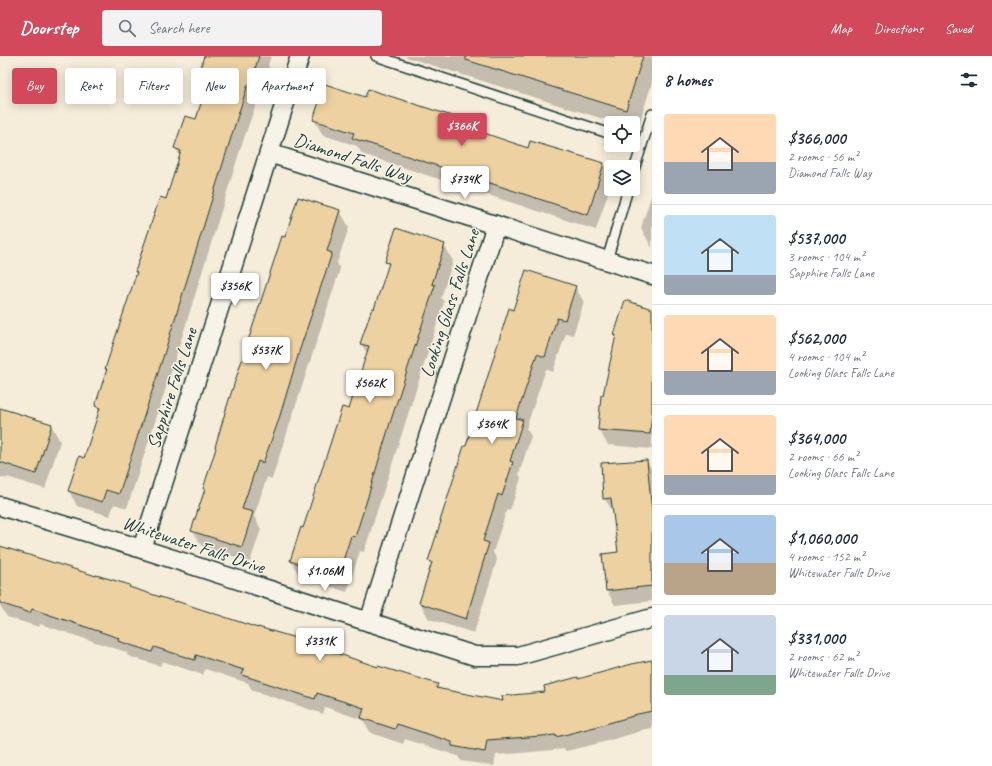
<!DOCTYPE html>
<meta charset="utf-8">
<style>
:root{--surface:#fff;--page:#f2f2f3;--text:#1f2937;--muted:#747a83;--line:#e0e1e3;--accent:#d1495b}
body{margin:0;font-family:Caveat,sans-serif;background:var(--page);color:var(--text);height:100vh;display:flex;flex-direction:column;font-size:15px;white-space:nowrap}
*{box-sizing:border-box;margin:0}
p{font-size:13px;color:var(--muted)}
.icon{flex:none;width:22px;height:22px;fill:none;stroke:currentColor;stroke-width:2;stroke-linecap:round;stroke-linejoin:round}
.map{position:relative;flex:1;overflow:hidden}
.panel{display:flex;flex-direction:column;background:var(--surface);width:340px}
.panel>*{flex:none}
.top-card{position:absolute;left:12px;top:12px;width:380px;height:36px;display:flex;gap:8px}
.controls{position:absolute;left:604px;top:60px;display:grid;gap:8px}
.controls a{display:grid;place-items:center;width:36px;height:36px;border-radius:4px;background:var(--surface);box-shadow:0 2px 10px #0003;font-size:20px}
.price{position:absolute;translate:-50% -34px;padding:0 9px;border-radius:4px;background:#fff;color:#222;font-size:13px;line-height:26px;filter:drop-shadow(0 1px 2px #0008)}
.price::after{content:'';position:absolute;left:50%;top:24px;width:12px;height:9px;margin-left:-6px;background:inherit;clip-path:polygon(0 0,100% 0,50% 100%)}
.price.active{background:var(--accent);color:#fff}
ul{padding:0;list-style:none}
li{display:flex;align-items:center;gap:12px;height:100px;padding:0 12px}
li+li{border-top:1px solid var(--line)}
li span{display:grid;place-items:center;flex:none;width:112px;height:80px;border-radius:4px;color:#555}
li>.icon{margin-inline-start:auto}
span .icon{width:48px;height:48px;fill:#fffc;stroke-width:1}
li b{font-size:17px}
h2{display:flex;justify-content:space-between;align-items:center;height:48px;padding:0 12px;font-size:17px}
.pill{padding:0 14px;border-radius:4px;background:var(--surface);box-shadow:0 2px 10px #0003;font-size:14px;line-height:36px}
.pill.active{background:var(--accent);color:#fff}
header{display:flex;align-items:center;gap:24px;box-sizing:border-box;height:56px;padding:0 20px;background:var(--accent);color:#fff}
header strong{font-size:19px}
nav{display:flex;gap:22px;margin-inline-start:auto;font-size:14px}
.search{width:280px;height:36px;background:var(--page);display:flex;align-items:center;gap:10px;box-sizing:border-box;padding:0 14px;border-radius:4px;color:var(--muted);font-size:15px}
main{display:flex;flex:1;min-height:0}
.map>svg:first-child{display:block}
.shadow{fill:#0003}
.building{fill:#eed1a1;stroke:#1f3d34}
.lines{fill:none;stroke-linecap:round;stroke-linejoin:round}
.lane-casing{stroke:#1f3d34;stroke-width:12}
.street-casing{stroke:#1f3d34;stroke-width:21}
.lane{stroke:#f7f3e8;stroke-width:9}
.street{stroke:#f7f3e8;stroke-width:18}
.labels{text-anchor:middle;stroke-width:3;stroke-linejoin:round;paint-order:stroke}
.street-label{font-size:19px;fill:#1f3d34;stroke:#f7f3e8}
</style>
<header>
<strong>Doorstep</strong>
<div class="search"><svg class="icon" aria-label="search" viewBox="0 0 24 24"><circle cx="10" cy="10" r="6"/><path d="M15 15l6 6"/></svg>Search here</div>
<nav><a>Map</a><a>Directions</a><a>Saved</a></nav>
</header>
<main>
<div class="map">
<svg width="652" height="710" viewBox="0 0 652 710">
<rect width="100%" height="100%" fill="#f5ecda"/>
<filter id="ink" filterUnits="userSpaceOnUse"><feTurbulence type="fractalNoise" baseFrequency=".025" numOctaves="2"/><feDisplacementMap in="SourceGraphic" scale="8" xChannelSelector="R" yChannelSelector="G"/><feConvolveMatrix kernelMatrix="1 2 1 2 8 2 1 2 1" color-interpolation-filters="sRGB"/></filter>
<g filter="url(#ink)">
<!-- shadow -->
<g class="shadow">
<path d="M205,0H271L268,9L269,11L241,91L173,310L127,452L114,448L110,460L77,450L69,435L85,403L100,357L96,350L107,315L106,313L137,217L136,215L167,144L180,101L176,92L197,65L209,27L201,13Z"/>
<path d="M403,0H652V27L637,74L633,72V67H616Z"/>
<path d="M366,42L482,71L487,79L529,93L531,86L604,108L611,120V128L596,174L362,98L357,90L323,79L314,64Z"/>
<path d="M652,137V192L641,172Z"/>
<path d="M340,155L349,171L337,207L340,213L272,423L267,421L254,460L261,473L250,506L202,490L192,474L205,435L204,433L286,183Z"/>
<path d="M444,189L453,205L441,242L444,246L364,496L360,495L347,536L300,521L291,505L349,354L368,298L361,288L374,254L389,210L386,206Z"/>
<path d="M575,231L584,246L573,279L566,277L553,316L546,313L526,372L531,380L519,418L521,422L510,454L507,453L493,496L497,504L474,577L429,563L420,547L432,510L429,505L514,255Z"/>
<path d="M652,254V393L608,389L599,374L604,340L616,281L615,279Z"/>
<path d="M0,353L51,369L60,385L45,433L7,421V423L0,421Z"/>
<path d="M647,405L652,414V545L615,549L607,535L603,499L620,497L614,457L604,442Z"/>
<path d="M0,491L129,530L130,532L258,573L330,594L332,597L378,612L437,629L440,634L504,646L546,637L578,624L652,605V672L641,674V675L604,686L566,695L564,693L496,699L494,710L461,705L458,700L405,683L403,688L371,677L363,664L325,651L323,658L252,634L248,627L205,613L203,619L162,605L160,610L128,600L126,596L40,568L39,571L7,561L0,549Z"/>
</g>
<!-- building -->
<g class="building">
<path d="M204,0H259L250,29L248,28L233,75L165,295L119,438L106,434L102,446L68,435L79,400L84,402L100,352L95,350L107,313H105L137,216H135L160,141L166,143L181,95L174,92L185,60L196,63L211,16L200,13Z"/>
<path d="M466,0H643L626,54L466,4Z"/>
<path d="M325,28L365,41L368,33L483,70L481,76L528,92L530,85L604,107L588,159L352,82L354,77L313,64Z"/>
<path d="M298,141L340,154L327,195L332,197L300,293L278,366L263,407L258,405L242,453L253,456L242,491L191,475L205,433H203L216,392L215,391L227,350L282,180L285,181Z"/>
<path d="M396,172L445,188L432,228L435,229L390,367L366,447L355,481L351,480L338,520L290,505L301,471L303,472L342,351L349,353L369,290L360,288L372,252L374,253L389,207L385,206Z"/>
<path d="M526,214L576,230L565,264L557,262L545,301L537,298L516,362L523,364L510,405L513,406L502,440L498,438L483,485L489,487L466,563L419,547L432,506L428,505L441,465H440L464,390H466L509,252L513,254Z"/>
<path d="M625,244L652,253V356L650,378L598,374L601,339H603L616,279H614Z"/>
<path d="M0,352L52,368L36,418L0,406Z"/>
<path d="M647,404L652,457V530L606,535L602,498L618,496L611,442L603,443L601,407Z"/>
<path d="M0,490L96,520V519L130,529L129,531L176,546V545L258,572V571L299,583L331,593L330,595L378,611V610L438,628L436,632L503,645L502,640L545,636L544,630L578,621V623L632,608L652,604V655L633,659V660L595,671L556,681V679L487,684L485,696L452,690V686L397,668L395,673L361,662L364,652L317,637L315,643L242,619L244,614L196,599L195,604L154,591L152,596L118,585L119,582L32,553L30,557L0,547Z"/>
</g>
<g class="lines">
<!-- lane casing -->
<g class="lane-casing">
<g id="lane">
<path d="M376,0L611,78"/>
<path d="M633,117L652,58"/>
<path d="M607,204L628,133"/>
</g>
</g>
<!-- street casing -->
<g class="street-casing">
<g id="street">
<path d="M269,97L652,219"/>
<path d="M0,450L142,493L475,600H518L652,562"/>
<path d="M142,493L300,0"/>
<path d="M369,566L496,169"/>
</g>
</g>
<!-- lane -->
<use href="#lane" class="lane"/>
<!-- street -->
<use href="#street" class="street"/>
</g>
</g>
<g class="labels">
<!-- street labels -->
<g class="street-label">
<text transform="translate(353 101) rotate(18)" y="7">Diamond Falls Way</text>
<text transform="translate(449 247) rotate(-72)" y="7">Looking Glass Falls Lane</text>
<text transform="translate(171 332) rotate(-72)" y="7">Sapphire Falls Lane</text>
<text transform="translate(194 488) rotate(18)" y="7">Whitewater Falls Drive</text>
</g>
</g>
</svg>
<div class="controls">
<a><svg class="icon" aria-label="locate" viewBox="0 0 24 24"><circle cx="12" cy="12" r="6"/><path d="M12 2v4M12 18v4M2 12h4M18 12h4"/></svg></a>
<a><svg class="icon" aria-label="layers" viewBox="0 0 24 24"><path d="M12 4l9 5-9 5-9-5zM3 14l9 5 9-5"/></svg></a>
</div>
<b class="price active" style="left:462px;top:91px">$366K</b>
<b class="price" style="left:465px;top:144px">$734K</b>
<b class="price" style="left:235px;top:251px">$356K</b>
<b class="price" style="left:266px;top:315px">$537K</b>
<b class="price" style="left:370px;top:348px">$562K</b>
<b class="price" style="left:492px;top:389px">$364K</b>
<b class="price" style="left:325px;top:536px">$1.06M</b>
<b class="price" style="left:320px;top:606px">$331K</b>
<div class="top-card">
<a class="pill active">Buy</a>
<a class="pill">Rent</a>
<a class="pill">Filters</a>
<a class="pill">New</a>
<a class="pill">Apartment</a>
</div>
</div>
<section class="panel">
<h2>8 homes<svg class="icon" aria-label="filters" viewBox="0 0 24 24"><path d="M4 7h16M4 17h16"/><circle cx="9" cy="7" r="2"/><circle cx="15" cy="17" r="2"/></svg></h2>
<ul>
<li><span style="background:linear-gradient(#ffd9b3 60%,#9aa5b1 0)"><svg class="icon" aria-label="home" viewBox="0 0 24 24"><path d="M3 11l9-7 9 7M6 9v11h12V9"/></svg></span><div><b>$366,000</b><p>2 rooms · 56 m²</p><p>Diamond Falls Way</p></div></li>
<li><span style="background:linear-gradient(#bfe0f5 75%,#9aa5b1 0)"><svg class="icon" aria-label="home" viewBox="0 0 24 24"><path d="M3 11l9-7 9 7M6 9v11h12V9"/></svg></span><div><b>$537,000</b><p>3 rooms · 104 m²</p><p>Sapphire Falls Lane</p></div></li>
<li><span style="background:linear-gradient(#ffd9b3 70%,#9aa5b1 0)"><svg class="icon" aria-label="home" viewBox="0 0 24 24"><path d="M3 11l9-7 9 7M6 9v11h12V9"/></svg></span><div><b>$562,000</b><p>4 rooms · 104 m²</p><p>Looking Glass Falls Lane</p></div></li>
<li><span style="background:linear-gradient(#ffd9b3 75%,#9aa5b1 0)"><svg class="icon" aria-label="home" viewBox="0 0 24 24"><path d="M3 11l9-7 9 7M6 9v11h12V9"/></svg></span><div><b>$364,000</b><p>2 rooms · 66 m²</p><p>Looking Glass Falls Lane</p></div></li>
<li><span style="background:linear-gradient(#a9c7e8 60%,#b9a48a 0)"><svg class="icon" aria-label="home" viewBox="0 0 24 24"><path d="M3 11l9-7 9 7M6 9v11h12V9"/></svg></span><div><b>$1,060,000</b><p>4 rooms · 152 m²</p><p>Whitewater Falls Drive</p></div></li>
<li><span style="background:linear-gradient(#c9d6e8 75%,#7fa58c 0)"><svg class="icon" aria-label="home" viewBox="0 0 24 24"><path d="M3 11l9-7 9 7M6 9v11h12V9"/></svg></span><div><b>$331,000</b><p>2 rooms · 62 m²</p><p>Whitewater Falls Drive</p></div></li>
</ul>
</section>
</main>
